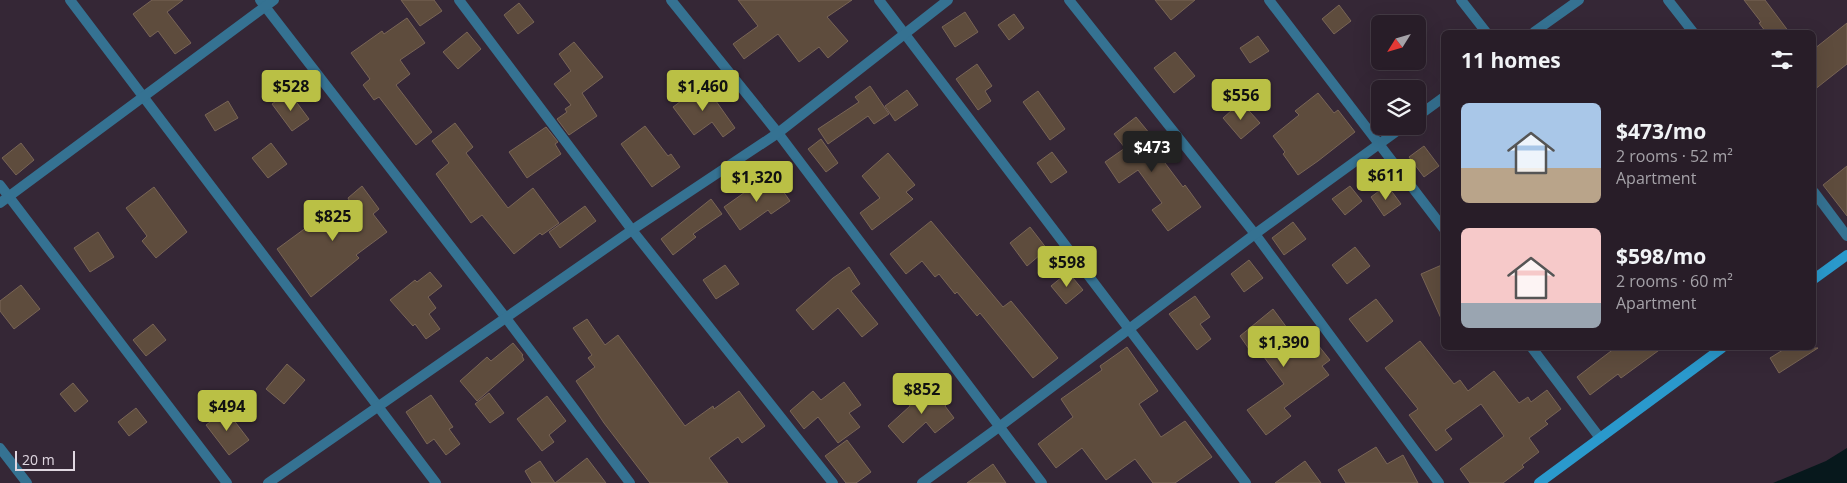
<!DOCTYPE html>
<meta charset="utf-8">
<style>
:root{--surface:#281d28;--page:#302630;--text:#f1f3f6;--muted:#a5a2a8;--line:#443b45;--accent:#bac045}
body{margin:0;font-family:"Open Sans",sans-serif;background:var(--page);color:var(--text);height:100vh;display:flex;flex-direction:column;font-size:19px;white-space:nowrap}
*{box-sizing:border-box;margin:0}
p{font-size:16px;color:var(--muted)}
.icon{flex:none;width:28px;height:28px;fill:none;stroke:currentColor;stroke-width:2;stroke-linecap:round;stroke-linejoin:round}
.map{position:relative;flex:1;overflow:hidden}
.side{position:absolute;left:1441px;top:30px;width:375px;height:320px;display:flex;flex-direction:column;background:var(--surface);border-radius:8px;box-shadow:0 5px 20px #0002,0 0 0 1px var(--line)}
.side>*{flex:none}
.needle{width:32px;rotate:233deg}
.controls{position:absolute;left:1371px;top:15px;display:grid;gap:10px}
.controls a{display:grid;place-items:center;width:55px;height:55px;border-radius:8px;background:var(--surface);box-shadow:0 5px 20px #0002,0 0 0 1px var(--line);font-size:25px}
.scale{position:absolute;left:15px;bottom:12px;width:60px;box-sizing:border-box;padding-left:5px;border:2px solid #e0d7e1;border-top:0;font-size:14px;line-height:18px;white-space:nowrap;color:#e0d7e1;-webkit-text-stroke:4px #352736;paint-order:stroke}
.price{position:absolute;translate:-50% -42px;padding:0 11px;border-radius:5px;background:var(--accent);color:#111;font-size:16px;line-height:32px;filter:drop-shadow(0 1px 2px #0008)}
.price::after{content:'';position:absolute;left:50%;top:30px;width:15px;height:11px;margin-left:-8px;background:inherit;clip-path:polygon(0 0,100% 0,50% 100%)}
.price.selected{background:#222;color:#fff}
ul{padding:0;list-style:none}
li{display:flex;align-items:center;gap:15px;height:125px;padding:0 20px}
li span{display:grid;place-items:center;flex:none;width:140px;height:100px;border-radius:8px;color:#555}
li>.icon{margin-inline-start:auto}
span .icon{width:60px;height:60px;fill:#fffc;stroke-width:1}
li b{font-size:21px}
h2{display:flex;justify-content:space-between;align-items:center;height:60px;padding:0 20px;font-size:21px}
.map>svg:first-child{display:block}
.water{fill:#07181c}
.building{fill:#5e4c3d;stroke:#796556}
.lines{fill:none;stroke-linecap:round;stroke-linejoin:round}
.street{stroke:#357292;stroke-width:10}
.secondary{stroke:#2a99cc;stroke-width:10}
</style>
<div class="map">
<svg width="1847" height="483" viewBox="0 0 1847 483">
<rect width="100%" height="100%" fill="#352736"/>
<!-- water -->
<path class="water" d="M1847,448V483H1773L1826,461Z"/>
<!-- building -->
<g class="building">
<path d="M152,0H183L167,12L191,43L175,54L158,31L150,37L133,14Z"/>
<path d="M401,0H434L442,11L420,26Z"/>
<path d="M738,0H852L827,17L848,41L828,58L819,47L799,62L778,34L744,59L733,44L758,26Z"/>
<path d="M1155,0H1195L1171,20Z"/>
<path d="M1744,0H1765L1789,32H1766L1759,23L1761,22Z"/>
<path d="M519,3L534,22L518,34L504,15Z"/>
<path d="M1339,5L1351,21L1334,34L1322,19Z"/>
<path d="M965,12L978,32L955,47L942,27Z"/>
<path d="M1014,14L1024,28L1009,40L998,25Z"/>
<path d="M407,18L425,43L400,60L410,74L396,85L432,132L416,145L379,97L374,100L363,85L370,79L351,53L382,31L384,34Z"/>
<path d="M1847,23V64L1814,90V49Z"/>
<path d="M467,32L481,49L458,69L443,52Z"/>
<path d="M1258,36L1269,51L1250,63L1240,48Z"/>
<path d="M574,42L603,77L582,93L597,116L569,135L557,119L567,112L565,109L571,105L554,84L571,71L559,54Z"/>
<path d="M1175,52L1195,76L1174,93L1154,68Z"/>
<path d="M977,64L992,86L985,91L991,101L978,110L956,79Z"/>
<path d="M1230,81L1242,96L1228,107L1217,92Z"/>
<path d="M704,84L735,128L723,137L712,122L694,135L673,107Z"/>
<path d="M870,86L889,114L874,124L868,116L828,144L818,129L859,102L855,97Z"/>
<path d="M907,90L918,105L895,121L885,106Z"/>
<path d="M1038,91L1065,129L1050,140L1023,102Z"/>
<path d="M289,92L309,119L292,131L272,104Z"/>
<path d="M1318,93L1334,113L1338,110L1355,132L1318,161L1298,175L1283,154L1285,152L1273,136L1299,115L1295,111Z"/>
<path d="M228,101L238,118L215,131L205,115Z"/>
<path d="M1241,102L1260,123L1241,139L1223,118Z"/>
<path d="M1136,117L1164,151L1159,155L1183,187L1185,185L1201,207L1168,231L1152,210L1162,203L1138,170L1119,183L1105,162L1125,148L1114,134Z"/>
<path d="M455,123L473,147L466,153L508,208L533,188L559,223L542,235L540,233L514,254L482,215L471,223L436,174L449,163L432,141Z"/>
<path d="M645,126L668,156L671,154L680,167L652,187L621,144Z"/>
<path d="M546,127L558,142L555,144L561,154L527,178L509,152Z"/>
<path d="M821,139L838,163L826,172L808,149Z"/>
<path d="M21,143L34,160L16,175L2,158Z"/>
<path d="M271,143L287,164L268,178L252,158Z"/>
<path d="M1424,146L1439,166L1424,177L1409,157Z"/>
<path d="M1052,152L1067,172L1051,183L1037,163Z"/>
<path d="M888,153L915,185L906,192L913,199L872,230L860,213L880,198L862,176Z"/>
<path d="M1847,166V216L1823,185Z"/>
<path d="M773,177L790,201L771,214L768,210L740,230L724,207L748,190L750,193Z"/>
<path d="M1387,185L1401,204L1384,216L1371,197Z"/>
<path d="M362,186L379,209L373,214L387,232L356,255L359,258L311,297L277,249L307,227L309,230L349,200L348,198Z"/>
<path d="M1350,186L1362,201L1345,215L1332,199Z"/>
<path d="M154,187L187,232L156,258L142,241L147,236L126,208Z"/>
<path d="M711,199L722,214L693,234L696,237L673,255L661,239Z"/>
<path d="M585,206L596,221L560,248L549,232Z"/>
<path d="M931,221L1003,307L1011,301L1058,358L1033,378L980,313L977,316L957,292L955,294L939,274L935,277L922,261L906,274L890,254Z"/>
<path d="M1293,222L1306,239L1284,255L1272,238Z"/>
<path d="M1030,227L1047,249L1027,266L1010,243Z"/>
<path d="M98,232L114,257L90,272L74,248Z"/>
<path d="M1355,247L1370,266L1347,284L1332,265Z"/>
<path d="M1249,260L1263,278L1244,292L1231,274Z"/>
<path d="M1444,264V325L1421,274Z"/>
<path d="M725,265L739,284L716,299L703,280Z"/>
<path d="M849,267L860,284L851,291L878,324L862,337L838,308L813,330L796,310L833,278Z"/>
<path d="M430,272L442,286L428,297L436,308L429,314L440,329L426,339L415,324L413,326L390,300L415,280L417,282Z"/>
<path d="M1068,272L1083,290L1066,304L1051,286Z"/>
<path d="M21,285L40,309L14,329L0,311V301Z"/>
<path d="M1195,296L1210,317L1200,324L1211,339L1197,350L1169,314Z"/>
<path d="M1376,299L1393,321L1367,342L1349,319Z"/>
<path d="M1273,309L1290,332L1297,327L1313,349L1318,345L1330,360L1322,366L1329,375L1284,408L1291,416L1266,435L1247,410L1284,384L1255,345L1249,349L1240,336Z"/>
<path d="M587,319L605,345L618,335L685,426L713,406L714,409L739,391L765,426L742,443L738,437L709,458L728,483H650L604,423L576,381L595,367L588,358L592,355L573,328Z"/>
<path d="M153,324L166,340L146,356L133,340Z"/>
<path d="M1420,341L1454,384L1460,380L1468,391L1494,371L1519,403L1528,397L1531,402L1547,390L1561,409L1545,421L1548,424L1529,438L1539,452L1522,465L1524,467L1503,483H1470L1460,469L1504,436L1481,404L1445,430L1452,439L1436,451L1409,415L1418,409L1385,368Z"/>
<path d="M513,343L523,355L522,356L524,360L477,401L460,381L487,357L491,361Z"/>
<path d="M1127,347L1158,391L1139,404L1161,437L1185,421L1212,457L1175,483H1153L1135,459L1106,480L1082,448L1056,468L1038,444L1073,417L1061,399L1102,370L1100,366Z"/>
<path d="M1615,348H1662L1621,378L1618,374L1590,395L1577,377Z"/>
<path d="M1786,348H1818L1779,373L1770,358Z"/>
<path d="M287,364L305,380L284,404L266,389Z"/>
<path d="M844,382L861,405L849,413L860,427L838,443L818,417L804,429L790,411L813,391L821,400Z"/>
<path d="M73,383L88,401L75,412L60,394Z"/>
<path d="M932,386L946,405L945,406L954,418L935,433L926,422L903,443L888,426L910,406L909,404Z"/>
<path d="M489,393L504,413L490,423L475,404Z"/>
<path d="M431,395L453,427L449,429L460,444L446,455L434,439L427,444L406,412Z"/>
<path d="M547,396L566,421L549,435L554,442L542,451L517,419Z"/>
<path d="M136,408L147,422L129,436L118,422Z"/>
<path d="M226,410L249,440L229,455L206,425Z"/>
<path d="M847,440L871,472L856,483H846L825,456Z"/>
<path d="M1376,447L1387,464L1403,455L1418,483H1346L1338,470Z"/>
<path d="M587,458L606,483H555Z"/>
<path d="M540,461L555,483H532L525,471Z"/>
<path d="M1305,461L1321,483H1275Z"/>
<path d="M993,464L1006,483H967Z"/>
</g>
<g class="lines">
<!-- street -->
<g class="street">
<path d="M70,0L436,483"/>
<path d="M260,0L506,318L630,483"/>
<path d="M459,0L632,230L833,483"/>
<path d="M671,0L778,133L1042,483"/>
<path d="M879,0L1246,483"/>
<path d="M1069,0L1255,234L1439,483"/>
<path d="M1269,0L1444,229"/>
<path d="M1461,0L1486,32"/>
<path d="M1668,0L1693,32"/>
<path d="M1534,32L1579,0"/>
<path d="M1418,116L1444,97"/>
<path d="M0,185L227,483"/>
<path d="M1814,192L1847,236"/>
<path d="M0,203L274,0"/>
<path d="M1532,348L1600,438"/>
<path d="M0,448L27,483"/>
<path d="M268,483L632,230L778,133L948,0"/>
<path d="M922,483L999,427L1255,234L1404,126"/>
</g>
<!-- secondary -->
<g class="secondary">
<path d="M1814,279L1847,255"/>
<path d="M1539,483L1722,348"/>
</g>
</g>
</svg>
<div class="controls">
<a><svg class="needle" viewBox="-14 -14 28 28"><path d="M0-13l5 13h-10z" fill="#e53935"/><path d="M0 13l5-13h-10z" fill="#a5a2a8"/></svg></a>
<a><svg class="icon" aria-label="layers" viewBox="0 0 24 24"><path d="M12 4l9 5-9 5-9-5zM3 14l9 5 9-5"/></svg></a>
</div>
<div class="scale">20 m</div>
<b class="price" style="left:291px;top:112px">$528</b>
<b class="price" style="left:703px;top:112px">$1,460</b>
<b class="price" style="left:1241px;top:121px">$556</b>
<b class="price selected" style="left:1152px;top:173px">$473</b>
<b class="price" style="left:1386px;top:201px">$611</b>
<b class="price" style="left:757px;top:203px">$1,320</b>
<b class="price" style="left:333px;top:242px">$825</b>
<b class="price" style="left:1067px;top:288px">$598</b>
<b class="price" style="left:1284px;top:368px">$1,390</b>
<b class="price" style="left:922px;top:415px">$852</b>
<b class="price" style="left:227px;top:432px">$494</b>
<section class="side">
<h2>11 homes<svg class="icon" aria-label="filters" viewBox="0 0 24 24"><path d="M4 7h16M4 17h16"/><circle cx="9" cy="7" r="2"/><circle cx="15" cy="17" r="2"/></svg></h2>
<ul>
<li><span style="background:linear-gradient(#a9c7e8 65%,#b9a48a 0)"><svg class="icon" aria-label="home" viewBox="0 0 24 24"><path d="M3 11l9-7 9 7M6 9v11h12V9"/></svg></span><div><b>$473/mo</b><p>2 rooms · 52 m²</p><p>Apartment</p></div></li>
<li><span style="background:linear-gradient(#f6c9c9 75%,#9aa5b1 0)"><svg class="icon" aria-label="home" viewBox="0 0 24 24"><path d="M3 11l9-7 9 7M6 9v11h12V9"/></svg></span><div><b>$598/mo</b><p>2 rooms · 60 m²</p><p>Apartment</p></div></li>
</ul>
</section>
</div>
